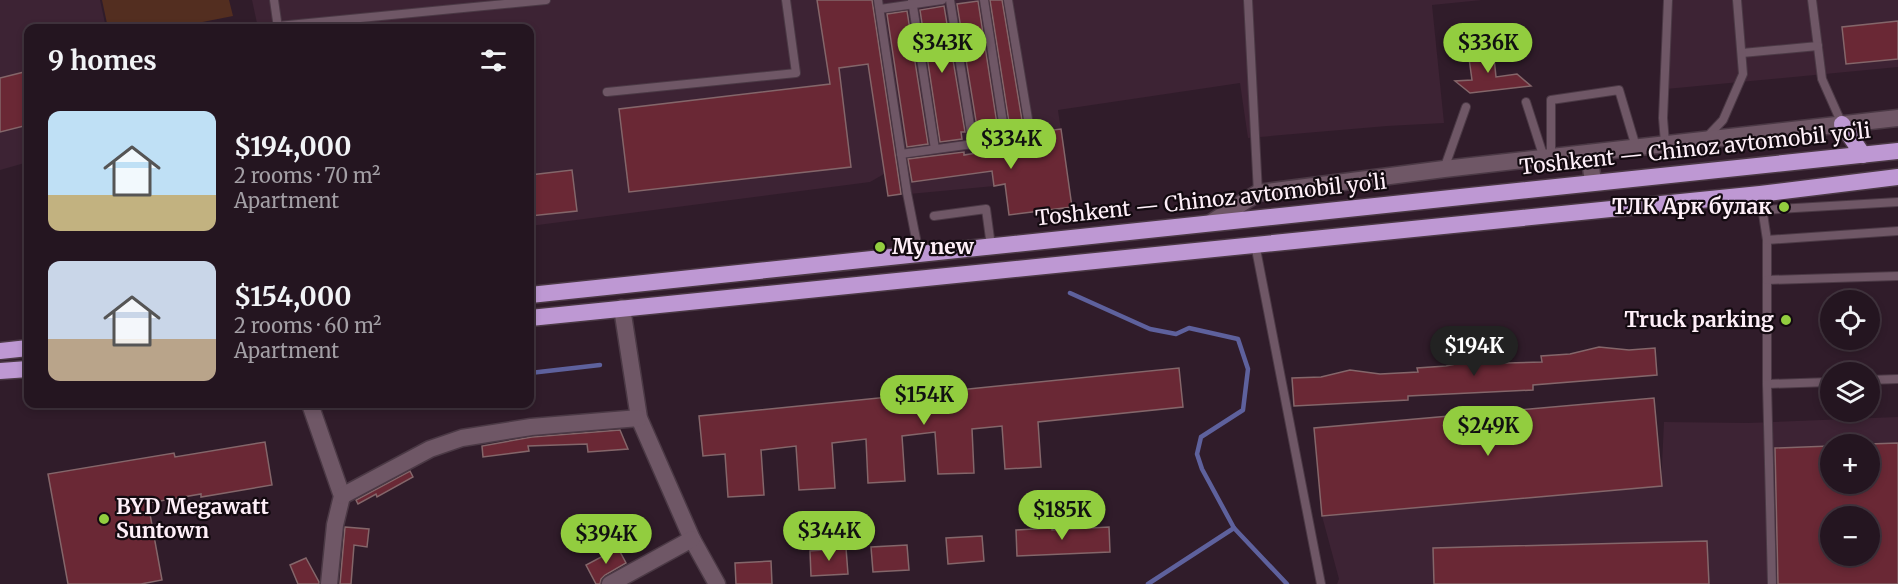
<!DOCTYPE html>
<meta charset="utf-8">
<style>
:root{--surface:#241520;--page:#2c1e29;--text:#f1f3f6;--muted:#a39fa5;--line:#41343e;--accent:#92cd3f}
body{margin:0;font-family:Merriweather,serif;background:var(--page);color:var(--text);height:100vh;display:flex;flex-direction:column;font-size:22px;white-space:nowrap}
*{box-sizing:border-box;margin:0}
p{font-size:20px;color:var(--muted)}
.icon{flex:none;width:33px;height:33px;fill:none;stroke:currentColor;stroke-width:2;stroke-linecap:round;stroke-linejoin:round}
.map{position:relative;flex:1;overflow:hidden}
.sheet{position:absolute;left:24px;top:24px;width:510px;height:384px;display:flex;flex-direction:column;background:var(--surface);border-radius:12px;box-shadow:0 3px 9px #0003,0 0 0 2px var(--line)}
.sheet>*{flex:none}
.controls{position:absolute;left:1820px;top:290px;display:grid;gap:12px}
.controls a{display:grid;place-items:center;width:60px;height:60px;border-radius:50%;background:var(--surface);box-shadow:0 3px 9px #0003,0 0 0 2px var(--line);font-size:30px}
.price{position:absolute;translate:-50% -51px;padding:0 14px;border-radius:21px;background:var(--accent);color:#111;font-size:20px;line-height:39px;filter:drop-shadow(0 2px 3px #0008)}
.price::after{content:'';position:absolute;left:50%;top:36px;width:18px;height:14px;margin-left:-9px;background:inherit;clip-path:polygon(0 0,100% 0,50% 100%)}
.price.on{background:#222;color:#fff}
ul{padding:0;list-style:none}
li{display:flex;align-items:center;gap:18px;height:150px;padding:0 24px}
li span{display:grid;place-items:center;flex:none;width:168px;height:120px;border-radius:12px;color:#555}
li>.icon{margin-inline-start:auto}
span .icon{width:72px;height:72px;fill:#fffc;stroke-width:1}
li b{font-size:26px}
h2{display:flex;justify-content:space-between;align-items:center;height:72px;padding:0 24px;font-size:26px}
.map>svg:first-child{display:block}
.built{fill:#3d2334;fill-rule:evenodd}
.green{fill:#532e20}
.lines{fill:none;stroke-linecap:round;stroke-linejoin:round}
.stream{stroke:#5e619d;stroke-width:4.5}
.building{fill:#6a2835;stroke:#84666a;stroke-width:1.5;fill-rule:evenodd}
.service-casing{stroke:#4b3945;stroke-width:10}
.minor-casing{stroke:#4b3945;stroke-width:19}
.tertiary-casing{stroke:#4b3945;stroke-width:19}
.trunk-casing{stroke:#4b3945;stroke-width:19}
.service{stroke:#6f5766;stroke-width:8}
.minor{stroke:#6f5766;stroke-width:16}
.tertiary{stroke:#6f5766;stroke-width:16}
.trunk{stroke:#be98d3;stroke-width:16}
.poi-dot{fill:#92cd3f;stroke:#130a10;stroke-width:2}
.labels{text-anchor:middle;stroke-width:4.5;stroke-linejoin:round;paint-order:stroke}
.street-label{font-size:21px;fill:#feeff8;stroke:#130a10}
.poi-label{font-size:21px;font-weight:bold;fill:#feeff8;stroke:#130a10;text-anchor:end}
</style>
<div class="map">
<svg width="1898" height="584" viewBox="0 0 1898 584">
<rect width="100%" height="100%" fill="#301c2a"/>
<!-- built -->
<g class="built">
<path d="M0,0H100L106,28H28V162L0,170Z"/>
<path d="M252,0H1482L1432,5L1444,123L1387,126L1248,138L1240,83L1058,110L1072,207L1009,215L1005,185L888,196L884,174L870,182L530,226V28H258Z"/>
<path d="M1672,0H1898V67L1666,89Z"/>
<path d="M1898,417V584H1337L1339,579L1322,516L1661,486L1664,422L1748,423ZM1830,444H1869V483H1830ZM1830,516H1869V555H1830Z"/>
</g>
<!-- green -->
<path class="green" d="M102,0H229L233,16L172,28H108Z"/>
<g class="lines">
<!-- stream -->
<g class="stream">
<path d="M1070,293L1150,329L1176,334L1189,328L1238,339L1248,369L1243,410L1201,437L1197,454L1202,469L1234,528L1287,584"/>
<path d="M530,373L600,365"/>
<path d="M1148,584L1234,528"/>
</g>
</g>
<!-- building -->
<g class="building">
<path d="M817,0H872L901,194L888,196L868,64L839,68L851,167L629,192L619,109L830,84Z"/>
<path d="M990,0H1002L1022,120L1009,122Z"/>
<path d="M978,1L997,124L977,127L957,4Z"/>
<path d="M944,6L965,132H961L962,139L940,142L920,10Z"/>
<path d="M907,11L928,144L907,147L887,14Z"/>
<path d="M1898,21V59L1846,64L1842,27Z"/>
<path d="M1493,48L1496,77L1517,74L1531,86L1470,93L1455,81L1472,80L1468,51Z"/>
<path d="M28,71V125L0,132V78Z"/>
<path d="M1061,129L1072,207L1009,215L1005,184L994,186L992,171L912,182L908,159L964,152V155L989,151L987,138Z"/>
<path d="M572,170L577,211L530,216V175Z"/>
<path d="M1599,347L1629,350L1655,348L1657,375L1533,385V390L1408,396V400L1294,406L1292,378L1321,377L1350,370L1380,374L1418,372L1417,368L1446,366L1475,360L1505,363L1542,362L1541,356L1570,354Z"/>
<path d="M1179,368L1183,407L1038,422L1041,467L1005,469L1002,426L972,429L974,473L938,474L935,432L902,436L905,481L868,483L866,439L832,443L835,488L799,490L796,446L761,450L764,495L728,497L725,454L703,456L699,416Z"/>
<path d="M1654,398L1662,486L1322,516L1314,428Z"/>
<path d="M620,430L628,449L588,452L587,444L528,446L529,451L483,457L482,446L532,437Z"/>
<path d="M265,442L272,485L201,497V494L148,503L162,580L141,584H68L48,474L174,453L175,457Z"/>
<path d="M1898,443V584H1778L1775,448L1830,446V483H1869V444ZM1830,516H1869V555H1830Z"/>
<path d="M410,471L413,477L377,497L376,494L358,504L356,500Z"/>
<path d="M345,527L369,529L367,547L354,545L351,584H340Z"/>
<path d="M1109,527L1110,552L1017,556L1016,530L1052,528V530Z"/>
<path d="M982,536L984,561L948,564L946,538Z"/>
<path d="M1707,541L1709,584H1434L1433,548Z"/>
<path d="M907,545L909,570L873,572L871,547Z"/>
<path d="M618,548L626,563L605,575L601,579L600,584H596L586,565Z"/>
<path d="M846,548L848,574L811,576L810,551Z"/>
<path d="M306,558L319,582V584H298L290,565Z"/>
<path d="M771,561L772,584H736L735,563Z"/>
</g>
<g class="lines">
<!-- service casing -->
<g class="service-casing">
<g id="service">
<path d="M274,0L278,28"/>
<path d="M878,0L907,193L919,254"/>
<path d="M912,0L935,149"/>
<path d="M984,0L1004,129"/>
<path d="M1248,0L1258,193"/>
<path d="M1812,0L1822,79L1842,124"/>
<path d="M880,9L942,0"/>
<path d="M278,26L546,0"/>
<path d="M1742,53L1818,46"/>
<path d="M607,92L796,73L786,0"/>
<path d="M1526,102L1544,158"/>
<path d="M971,134L1029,125L1008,0"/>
<path d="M1706,138L1723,120L1743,74L1737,0"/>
<path d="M1665,143L1663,118L1668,0"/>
<path d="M901,154L973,144L950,0"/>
<path d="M1551,157V100L1619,90L1636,147"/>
<path d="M1444,169L1466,107"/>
<path d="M1760,194L1767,240V384L1830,382"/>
<path d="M1763,210L1898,202"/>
<path d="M934,216L986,209L991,246"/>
<path d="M1767,240L1898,231"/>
<path d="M1255,244L1321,584"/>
<path d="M1767,280L1898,276"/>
<path d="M1869,380L1898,379"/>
<path d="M1767,384L1772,584"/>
</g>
</g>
<!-- minor casing -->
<g class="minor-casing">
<g id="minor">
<path d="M622,308L639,418L692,539L717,584"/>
<path d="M310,404L342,496L335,525L329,584"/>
<path d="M342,496L430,449L462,438L531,427L639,418"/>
<path d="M610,584L692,539"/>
</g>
</g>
<!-- tertiary casing -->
<g class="tertiary-casing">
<g id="tertiary">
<path d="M1589,153L1593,182"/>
<path d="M1212,222L1258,193L1444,169L1898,118"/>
</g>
</g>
<!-- trunk casing -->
<g class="trunk-casing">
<g id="trunk">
<path d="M1842,124L1863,155"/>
<path d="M530,295L1898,151"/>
<path d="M530,318L1760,194L1898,177"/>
<path d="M0,351L28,348"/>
<path d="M0,371L28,369"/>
</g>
</g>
<!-- service -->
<use href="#service" class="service"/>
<!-- minor -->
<use href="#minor" class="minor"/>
<!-- tertiary -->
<use href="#tertiary" class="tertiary"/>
<!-- trunk -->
<use href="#trunk" class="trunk"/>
</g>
<!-- markers -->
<g class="poi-dot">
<circle cx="1784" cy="207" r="6"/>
<circle cx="880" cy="247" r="6"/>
<circle cx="1786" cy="320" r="6"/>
<circle cx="104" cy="519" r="6"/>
</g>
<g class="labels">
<!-- street labels -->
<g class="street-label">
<text transform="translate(1695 149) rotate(-6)" y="7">Toshkent — Chinoz avtomobil yoʻli</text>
<text transform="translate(1211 200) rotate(-6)" y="7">Toshkent — Chinoz avtomobil yoʻli</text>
</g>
<!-- poi labels -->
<g class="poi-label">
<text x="1772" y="214">ТЛК Арк булак</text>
<text x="892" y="254" text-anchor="start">My new</text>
<text x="1774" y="327">Truck parking</text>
<text x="116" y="514" text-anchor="start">BYD Megawatt<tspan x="116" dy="24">Suntown</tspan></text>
</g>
</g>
</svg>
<div class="controls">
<a><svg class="icon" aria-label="locate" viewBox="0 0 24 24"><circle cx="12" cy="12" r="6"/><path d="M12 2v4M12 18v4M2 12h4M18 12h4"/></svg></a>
<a><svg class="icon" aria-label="layers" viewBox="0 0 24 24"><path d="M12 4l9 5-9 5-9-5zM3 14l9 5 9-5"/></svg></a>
<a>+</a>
<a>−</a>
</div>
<b class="price" style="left:942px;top:74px">$343K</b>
<b class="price" style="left:1488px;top:74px">$336K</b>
<b class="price" style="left:1011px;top:170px">$334K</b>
<b class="price on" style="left:1474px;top:377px">$194K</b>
<b class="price" style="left:924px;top:426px">$154K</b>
<b class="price" style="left:1488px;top:457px">$249K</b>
<b class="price" style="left:1062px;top:541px">$185K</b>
<b class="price" style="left:829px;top:562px">$344K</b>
<b class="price" style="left:606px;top:565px">$394K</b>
<section class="sheet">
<h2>9 homes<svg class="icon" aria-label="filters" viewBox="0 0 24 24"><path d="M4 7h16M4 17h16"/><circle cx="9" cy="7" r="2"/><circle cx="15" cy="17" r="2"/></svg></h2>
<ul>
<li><span style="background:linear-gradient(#bfe0f5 70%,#c2b280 0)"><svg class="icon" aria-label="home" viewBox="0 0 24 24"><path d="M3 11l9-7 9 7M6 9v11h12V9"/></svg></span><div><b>$194,000</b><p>2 rooms · 70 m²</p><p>Apartment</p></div></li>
<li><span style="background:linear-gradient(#c9d6e8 65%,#b9a48a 0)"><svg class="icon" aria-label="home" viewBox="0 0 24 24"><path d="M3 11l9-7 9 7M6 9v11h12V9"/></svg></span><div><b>$154,000</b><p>2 rooms · 60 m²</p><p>Apartment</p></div></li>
</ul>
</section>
</div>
